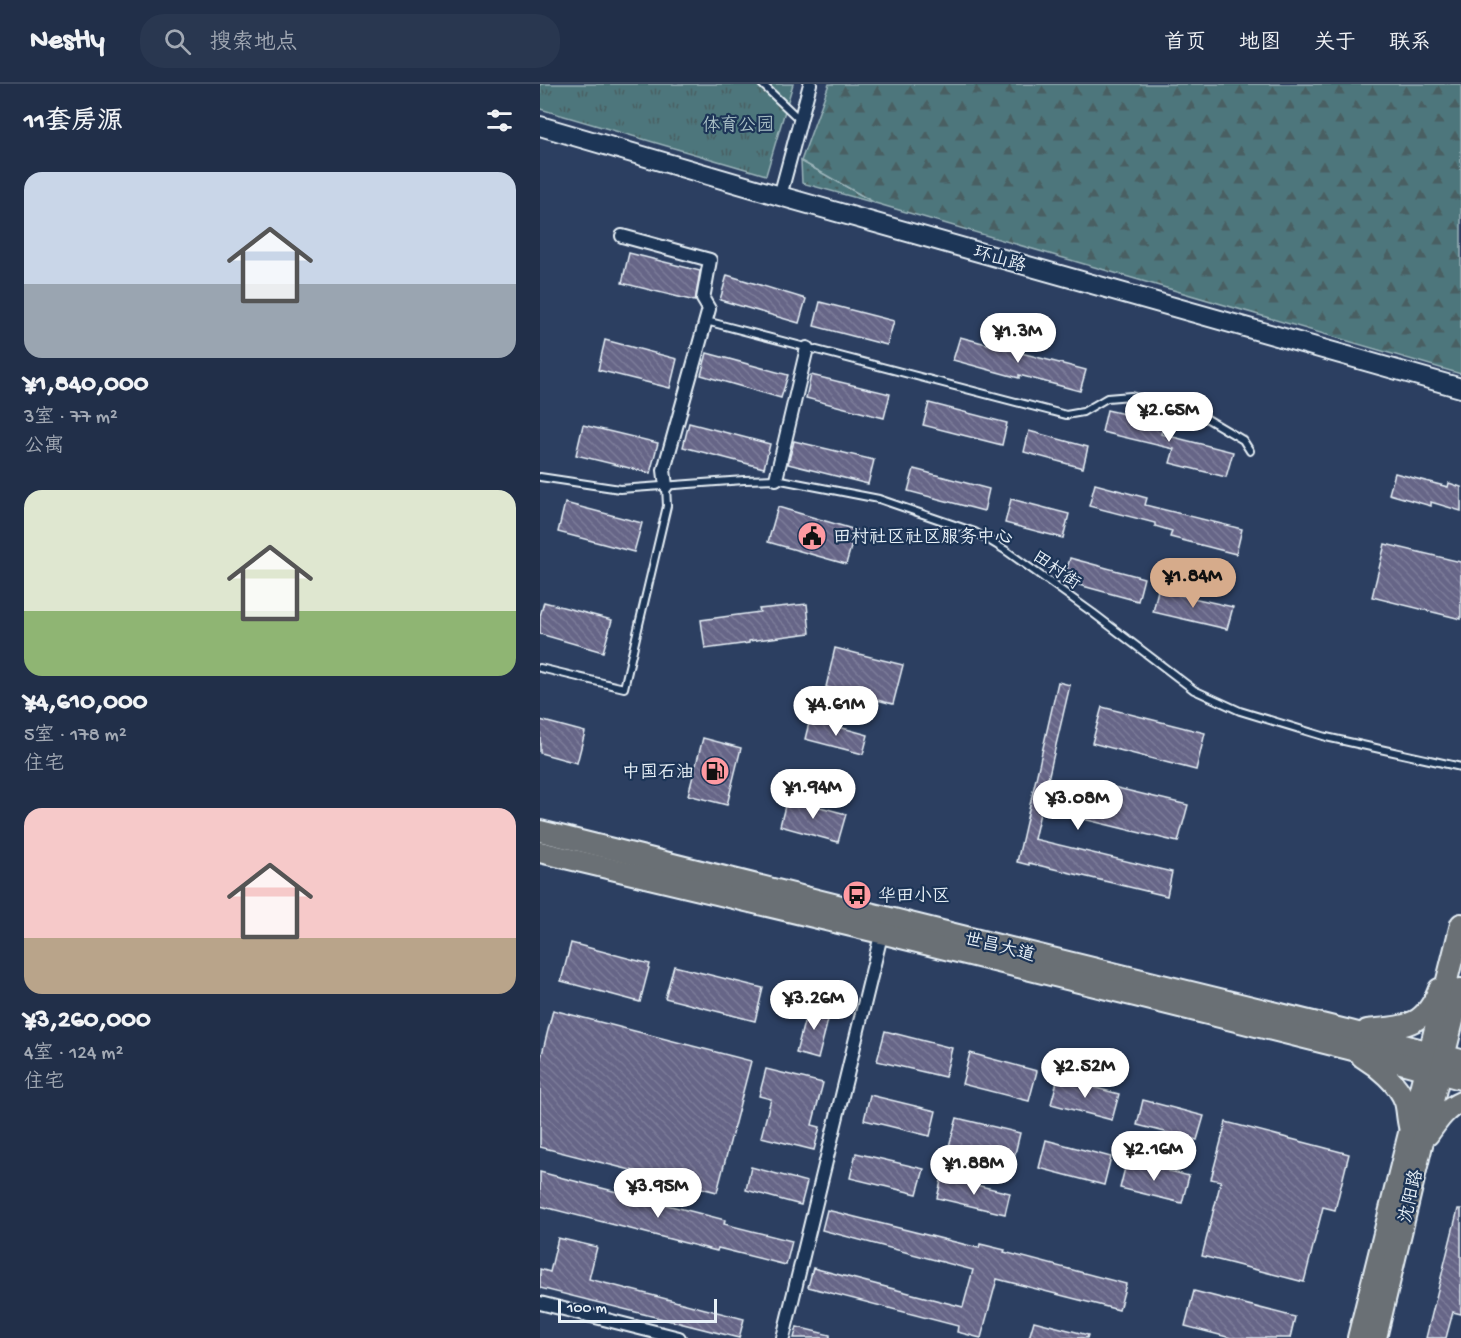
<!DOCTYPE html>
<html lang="zh">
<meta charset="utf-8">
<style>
:root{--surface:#212f49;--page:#293750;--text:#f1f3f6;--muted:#a2a9b4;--line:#3e4a61;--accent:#d6ab8b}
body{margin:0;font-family:"Gochi Hand","LXGW WenKai TC",sans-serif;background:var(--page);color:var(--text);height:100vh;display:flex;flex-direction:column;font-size:22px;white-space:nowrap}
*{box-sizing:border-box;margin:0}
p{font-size:20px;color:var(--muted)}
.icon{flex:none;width:33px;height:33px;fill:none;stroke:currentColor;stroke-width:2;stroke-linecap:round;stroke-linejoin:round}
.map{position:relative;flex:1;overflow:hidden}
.panel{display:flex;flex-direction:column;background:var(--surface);width:540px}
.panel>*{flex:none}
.scale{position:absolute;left:18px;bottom:15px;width:159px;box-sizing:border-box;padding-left:6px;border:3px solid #e8f1f8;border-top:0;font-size:16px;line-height:21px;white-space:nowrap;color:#e8f1f8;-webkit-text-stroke:4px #1d3557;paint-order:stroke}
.price{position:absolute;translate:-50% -51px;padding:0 14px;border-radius:21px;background:#fff;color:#222;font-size:20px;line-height:39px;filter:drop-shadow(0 2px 3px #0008)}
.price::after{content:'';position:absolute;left:50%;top:36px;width:18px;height:14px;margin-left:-9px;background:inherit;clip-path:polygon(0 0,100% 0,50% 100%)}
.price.current{background:var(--accent);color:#111}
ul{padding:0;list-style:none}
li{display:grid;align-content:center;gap:12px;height:318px;padding:0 24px}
li span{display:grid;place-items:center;height:186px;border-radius:18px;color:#555}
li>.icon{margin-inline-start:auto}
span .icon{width:108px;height:108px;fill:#fffc;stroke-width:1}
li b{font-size:26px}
h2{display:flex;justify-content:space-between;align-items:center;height:72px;padding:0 24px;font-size:26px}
header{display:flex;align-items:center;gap:36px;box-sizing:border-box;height:84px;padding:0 30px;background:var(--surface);border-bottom:2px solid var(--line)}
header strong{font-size:28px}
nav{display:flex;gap:33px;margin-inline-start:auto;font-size:21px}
.search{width:420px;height:54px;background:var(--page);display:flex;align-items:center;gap:15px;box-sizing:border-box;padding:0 21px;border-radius:24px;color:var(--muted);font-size:22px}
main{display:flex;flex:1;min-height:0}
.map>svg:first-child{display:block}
.grass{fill:url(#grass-dots);stroke:#9bb4ba;stroke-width:1.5}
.forest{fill:url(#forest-firs);stroke:#9bb4ba;stroke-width:1.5}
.park{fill:url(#park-tufts);stroke:#9bb4ba;stroke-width:1.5}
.building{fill:url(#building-back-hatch);stroke:#e8f1f8;stroke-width:1.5}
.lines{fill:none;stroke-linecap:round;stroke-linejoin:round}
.lane-casing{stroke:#e8f1f8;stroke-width:10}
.street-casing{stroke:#e8f1f8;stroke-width:16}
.secondary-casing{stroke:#e8f1f8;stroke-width:22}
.primary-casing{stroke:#e8f1f8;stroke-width:24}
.lane{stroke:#1d3557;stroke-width:6}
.street{stroke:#1d3557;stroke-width:12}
.secondary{stroke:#1d3557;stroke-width:18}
.primary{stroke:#6b7074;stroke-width:20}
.labels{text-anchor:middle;stroke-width:4.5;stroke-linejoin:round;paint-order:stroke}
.park-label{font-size:18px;fill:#aac0c6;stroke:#1d3557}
.street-label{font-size:18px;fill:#e8f1f8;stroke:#1d3557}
.poi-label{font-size:18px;fill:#e8f1f8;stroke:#1d3557;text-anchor:start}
</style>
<header>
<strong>Nestly</strong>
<div class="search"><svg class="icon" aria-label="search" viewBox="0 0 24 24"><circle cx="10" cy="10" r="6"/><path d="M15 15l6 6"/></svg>搜索地点</div>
<nav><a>首页</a><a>地图</a><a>关于</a><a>联系</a></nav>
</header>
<main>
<section class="panel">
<h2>11套房源<svg class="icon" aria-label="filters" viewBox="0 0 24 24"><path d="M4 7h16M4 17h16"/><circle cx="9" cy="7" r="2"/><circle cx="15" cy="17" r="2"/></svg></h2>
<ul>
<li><span style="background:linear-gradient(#c9d6e8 60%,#9aa5b1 0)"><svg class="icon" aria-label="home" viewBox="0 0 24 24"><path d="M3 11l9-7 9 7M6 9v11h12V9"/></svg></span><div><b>¥1,840,000</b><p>3室 · 77 m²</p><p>公寓</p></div></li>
<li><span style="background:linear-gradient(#dfe7d0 65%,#8fb573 0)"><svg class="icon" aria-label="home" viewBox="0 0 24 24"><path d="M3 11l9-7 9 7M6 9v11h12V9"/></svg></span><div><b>¥4,610,000</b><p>5室 · 178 m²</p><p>住宅</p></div></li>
<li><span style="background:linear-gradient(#f6c9c9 70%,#b9a48a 0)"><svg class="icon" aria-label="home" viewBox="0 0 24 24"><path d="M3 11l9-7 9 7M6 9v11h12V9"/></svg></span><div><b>¥3,260,000</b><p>4室 · 124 m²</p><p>住宅</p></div></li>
</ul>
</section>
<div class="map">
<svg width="921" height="1254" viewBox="0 0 921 1254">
<defs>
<pattern id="grass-dots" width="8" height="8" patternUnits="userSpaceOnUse" patternTransform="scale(1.5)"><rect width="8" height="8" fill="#4e767b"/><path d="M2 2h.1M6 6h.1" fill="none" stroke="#4a5f62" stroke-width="1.8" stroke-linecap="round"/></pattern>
<pattern id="forest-firs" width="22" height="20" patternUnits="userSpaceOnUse" patternTransform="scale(1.5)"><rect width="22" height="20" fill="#4e767b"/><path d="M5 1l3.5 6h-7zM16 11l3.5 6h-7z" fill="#4a5f62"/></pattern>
<pattern id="park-tufts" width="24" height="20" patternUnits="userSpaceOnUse" patternTransform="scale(1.5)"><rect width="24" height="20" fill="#4e767b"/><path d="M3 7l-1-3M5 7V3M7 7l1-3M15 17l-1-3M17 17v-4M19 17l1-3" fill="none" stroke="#4a5f62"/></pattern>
<pattern id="building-back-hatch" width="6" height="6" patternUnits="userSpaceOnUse" patternTransform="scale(1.5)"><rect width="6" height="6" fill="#666587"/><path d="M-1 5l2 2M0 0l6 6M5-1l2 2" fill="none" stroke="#7c7c99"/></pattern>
</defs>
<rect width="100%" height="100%" fill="#2c3f61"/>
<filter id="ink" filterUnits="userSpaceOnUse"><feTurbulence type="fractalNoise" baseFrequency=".0167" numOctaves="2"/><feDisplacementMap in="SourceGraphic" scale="12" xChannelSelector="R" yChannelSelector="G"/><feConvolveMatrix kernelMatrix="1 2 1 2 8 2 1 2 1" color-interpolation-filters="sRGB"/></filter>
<g filter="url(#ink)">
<!-- grass -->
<path class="grass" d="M261,77L335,119L262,99Z"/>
<!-- forest -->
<path class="forest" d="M289,0H921V290L335,119L261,77Z"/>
<!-- park -->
<path class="park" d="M0,0H253L226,91L0,25Z"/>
<!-- building -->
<g class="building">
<path d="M89,169L160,187L155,217L82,199Z"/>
<path d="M187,191L266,215L259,239L180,216Z"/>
<path d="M280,218L354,237L347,261L274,242Z"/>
<path d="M420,253L546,286L540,307L479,291V294L413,276Z"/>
<path d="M65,256L137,275L130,304L58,286Z"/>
<path d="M167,269L248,291L241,314L161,291Z"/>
<path d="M271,291L350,310L344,334L266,314Z"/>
<path d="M389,319L467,339L462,361L383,341Z"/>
<path d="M567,326L624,339L621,350L693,368L686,393L630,379L634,365L562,348Z"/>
<path d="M149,339L230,360L224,384L143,363Z"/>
<path d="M43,341L118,359L110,389L36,371Z"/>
<path d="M489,347L548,363L543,384L484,368Z"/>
<path d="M254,357L334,376L328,400L248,380Z"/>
<path d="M374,385L449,405L444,427L368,407Z"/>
<path d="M855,389L908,403L909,399L921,403V427L891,418V422L849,410Z"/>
<path d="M555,400L607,414L605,421L702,445L696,470L630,453L632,447L615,442V439L549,422Z"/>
<path d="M471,415L529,430L523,454L465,439Z"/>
<path d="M25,419L102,439L94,468L18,448Z"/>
<path d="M238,423L316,446L306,480L228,458Z"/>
<path d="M845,460L921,478V535L832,513Z"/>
<path d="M530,474L604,494L598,517L524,497Z"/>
<path d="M618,506L693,523L687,545L613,528Z"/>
<path d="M4,518L72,536L63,568L0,550V532Z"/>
<path d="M267,520L270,549L209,557V559L165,565L161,536L220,528L219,525Z"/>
<path d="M295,564L363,581L353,620L286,603Z"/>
<path d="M518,598L530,601L494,755L632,788L627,812L489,779V781L477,778Z"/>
<path d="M562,623L665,649L656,686L552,659Z"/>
<path d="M270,635L328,651L323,670L265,655Z"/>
<path d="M0,636L45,648L37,679L0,669Z"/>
<path d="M163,654L201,664L187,721L148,711Z"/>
<path d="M544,696L648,721L638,758L535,733Z"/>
<path d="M247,714L306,730L298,758L240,742Z"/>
<path d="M31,859L110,880L100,918L21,897Z"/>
<path d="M134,882L223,904L215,937L125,914Z"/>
<path d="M269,919L291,924L278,975L256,969Z"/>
<path d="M13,926L211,977L177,1108L0,1063V978Z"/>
<path d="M345,947L412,964L405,993L337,977Z"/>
<path d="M430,969L497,987L489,1017L422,1000Z"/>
<path d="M226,985L283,999L272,1041L280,1043L274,1066L221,1053L231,1015L219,1012Z"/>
<path d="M518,994L579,1010L572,1036L511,1020Z"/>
<path d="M330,1011L396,1027L390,1052L324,1036Z"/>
<path d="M603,1016L664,1032L657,1056L597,1041Z"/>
<path d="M417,1034L480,1049L473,1078L409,1062Z"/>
<path d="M686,1038L809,1070L795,1126L783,1123L764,1198L662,1172L681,1097L671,1095Z"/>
<path d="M506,1056L571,1073L564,1101L499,1084Z"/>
<path d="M316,1069L384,1085L377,1110L310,1094Z"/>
<path d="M587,1076L649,1092L642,1119L580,1104Z"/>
<path d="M211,1083L267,1098L261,1121L206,1106Z"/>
<path d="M0,1088L185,1136L184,1140L252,1157L246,1181L178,1164L177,1167L0,1122Z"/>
<path d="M402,1093L470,1109L465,1130L397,1114Z"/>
<path d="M918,1125H921V1230L913,1228L906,1254H886Z"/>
<path d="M287,1126L439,1164L440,1160L465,1166L464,1168L586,1200L579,1226L457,1195L441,1254L417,1248L418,1242L268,1203L273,1184L423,1223L433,1186L282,1146Z"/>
<path d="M18,1154L57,1163L49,1195L204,1235L199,1254L0,1204V1185L10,1188Z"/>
<path d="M654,1207L755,1233L750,1254H691L645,1242Z"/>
<path d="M494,1237L548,1251L547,1254H489Z"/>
<path d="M257,1243L290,1251V1254H254Z"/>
</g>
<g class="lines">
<!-- lane casing -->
<g class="lane-casing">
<g id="lane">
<path d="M222,0L260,36"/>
<path d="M166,237L526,331L543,328L567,314L591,312L659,330L703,356L710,367"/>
<path d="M0,393L80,405L204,396L236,395L339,415L435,448L465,466L553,529L654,606L700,627L786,653L921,683"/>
<path d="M0,584L84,604L127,422L126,402"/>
</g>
</g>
<!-- street casing -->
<g class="street-casing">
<g id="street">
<path d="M240,112L270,0"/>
<path d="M82,152L170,176L163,215L169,225L124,386L126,402"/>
<path d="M236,395L267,264"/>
<path d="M0,1219L139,1254"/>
<path d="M243,1254L343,843"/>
</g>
</g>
<!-- secondary casing -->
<g class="secondary-casing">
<path id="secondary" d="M0,42L240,112L921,304"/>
</g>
<!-- primary casing -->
<g class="primary-casing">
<g id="primary">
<path d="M0,747L446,858L810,947L921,976"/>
<path d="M0,768L341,849L809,965L921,995"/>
<path d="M827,946C864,942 884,944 899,905"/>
<path d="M822,973C837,982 859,1000 865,1018C867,1025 867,1034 869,1042"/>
<path d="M888,1051C897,1038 906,1024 921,1018"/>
<path d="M818,1254L921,840"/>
<path d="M836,1254L882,1061L921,905"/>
</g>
</g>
<!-- lane -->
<use href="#lane" class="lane"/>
<!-- street -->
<use href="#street" class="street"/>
<!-- secondary -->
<use href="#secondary" class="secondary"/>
<!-- primary -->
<use href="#primary" class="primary"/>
</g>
</g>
<!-- icons -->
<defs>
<g id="civic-disc" transform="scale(1.5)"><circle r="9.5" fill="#ff9aa2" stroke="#1d3557"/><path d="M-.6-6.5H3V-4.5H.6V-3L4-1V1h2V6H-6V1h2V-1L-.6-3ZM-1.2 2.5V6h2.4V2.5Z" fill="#111"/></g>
<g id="fuel-disc" transform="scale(1.5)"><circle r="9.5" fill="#ff9aa2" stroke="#1d3557"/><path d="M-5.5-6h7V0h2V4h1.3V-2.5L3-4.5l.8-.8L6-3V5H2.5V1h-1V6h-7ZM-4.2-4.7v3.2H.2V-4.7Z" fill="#111"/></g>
<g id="bus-disc" transform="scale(1.5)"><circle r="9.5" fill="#ff9aa2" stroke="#1d3557"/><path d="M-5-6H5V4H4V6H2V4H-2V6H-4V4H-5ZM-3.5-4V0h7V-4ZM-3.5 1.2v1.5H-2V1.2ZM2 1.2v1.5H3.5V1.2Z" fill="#111"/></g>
</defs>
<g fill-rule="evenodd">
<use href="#civic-disc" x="272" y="452"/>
<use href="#fuel-disc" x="175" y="687"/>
<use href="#bus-disc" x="317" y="811"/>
</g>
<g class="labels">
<!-- park labels -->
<g class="park-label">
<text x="198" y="46">体育公园</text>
</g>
<!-- street labels -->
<g class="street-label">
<text transform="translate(460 174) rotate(16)" y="6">环山路</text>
<text transform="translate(517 485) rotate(35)" y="6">田村街</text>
<text transform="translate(460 862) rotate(14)" y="6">世昌大道</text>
<text transform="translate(870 1112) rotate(-77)" y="6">沈阳路</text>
</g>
<!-- poi labels -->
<g class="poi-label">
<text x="293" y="458">田村社区社区服务中心</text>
<text x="154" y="693" text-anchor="end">中国石油</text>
<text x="338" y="817">华田小区</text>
</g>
</g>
</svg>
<div class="scale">100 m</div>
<b class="price" style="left:478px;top:280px">¥1.3M</b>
<b class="price" style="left:629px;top:359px">¥2.65M</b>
<b class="price current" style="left:653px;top:525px">¥1.84M</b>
<b class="price" style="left:296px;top:653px">¥4.61M</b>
<b class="price" style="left:273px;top:736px">¥1.94M</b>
<b class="price" style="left:538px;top:747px">¥3.08M</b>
<b class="price" style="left:274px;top:947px">¥3.26M</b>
<b class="price" style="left:545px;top:1015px">¥2.52M</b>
<b class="price" style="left:614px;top:1098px">¥2.16M</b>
<b class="price" style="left:434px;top:1112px">¥1.88M</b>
<b class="price" style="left:118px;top:1135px">¥3.95M</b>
</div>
</main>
